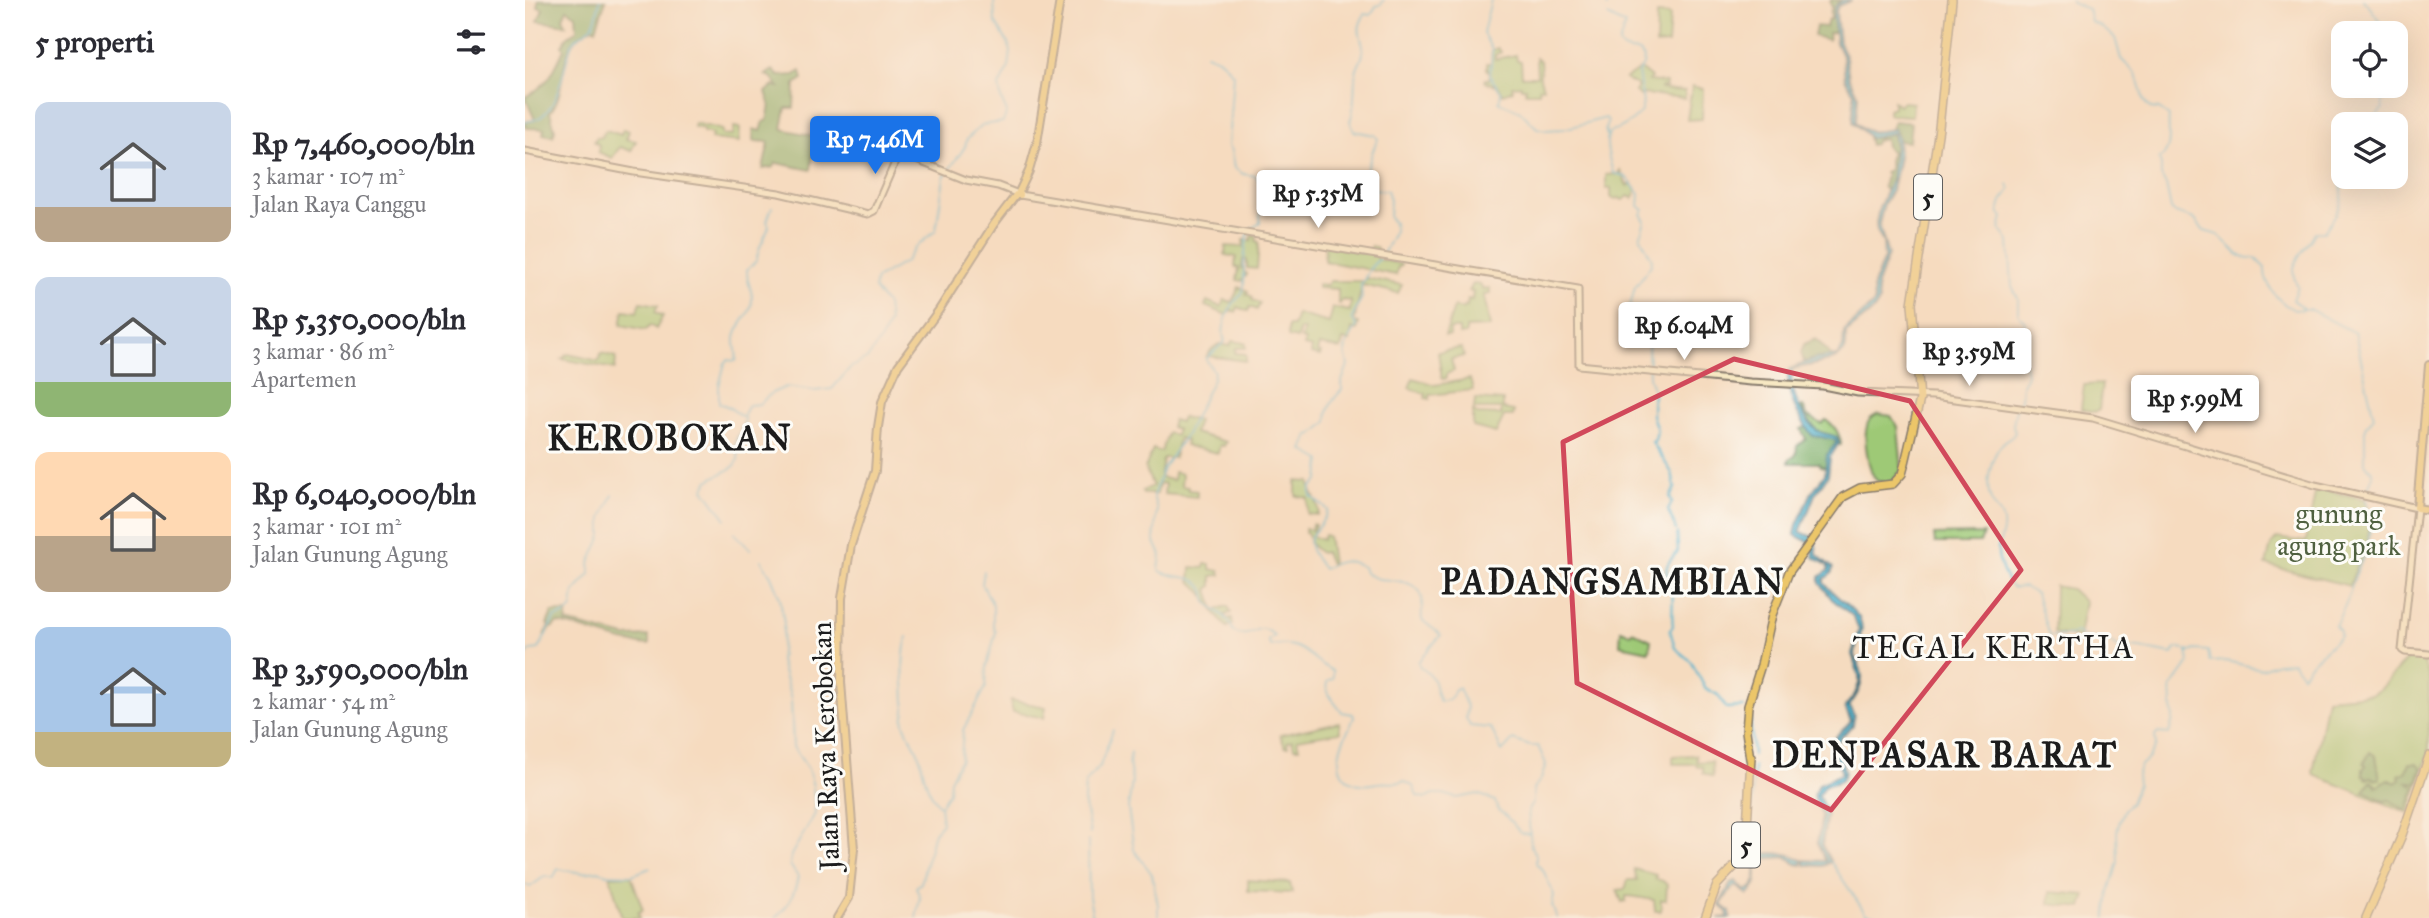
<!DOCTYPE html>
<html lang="id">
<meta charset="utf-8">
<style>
:root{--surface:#fff;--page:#f7f7f7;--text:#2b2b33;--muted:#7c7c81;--accent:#1a73e8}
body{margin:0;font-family:"IM FELL Great Primer",serif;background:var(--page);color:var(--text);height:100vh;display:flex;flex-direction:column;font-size:26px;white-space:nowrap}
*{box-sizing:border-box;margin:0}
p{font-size:23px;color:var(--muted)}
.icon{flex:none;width:38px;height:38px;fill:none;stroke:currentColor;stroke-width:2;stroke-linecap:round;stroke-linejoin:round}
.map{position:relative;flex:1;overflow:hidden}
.panel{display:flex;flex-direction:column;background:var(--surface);width:525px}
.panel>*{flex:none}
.controls{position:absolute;left:1806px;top:21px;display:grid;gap:14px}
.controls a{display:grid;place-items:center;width:77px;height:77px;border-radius:14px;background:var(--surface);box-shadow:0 7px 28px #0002;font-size:35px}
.price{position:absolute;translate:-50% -60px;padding:0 16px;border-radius:7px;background:#fff;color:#222;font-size:23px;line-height:46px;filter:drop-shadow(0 2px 4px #0008)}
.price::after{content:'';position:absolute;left:50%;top:42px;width:21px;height:16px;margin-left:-10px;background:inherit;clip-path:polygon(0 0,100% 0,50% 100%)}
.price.on{background:var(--accent);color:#fff}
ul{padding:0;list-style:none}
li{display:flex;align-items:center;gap:21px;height:175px;padding:0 35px}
li span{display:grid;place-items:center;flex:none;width:196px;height:140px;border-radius:14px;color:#555}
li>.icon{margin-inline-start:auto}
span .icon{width:84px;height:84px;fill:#fffc;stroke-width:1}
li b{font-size:30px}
h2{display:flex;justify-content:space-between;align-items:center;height:84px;padding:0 35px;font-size:30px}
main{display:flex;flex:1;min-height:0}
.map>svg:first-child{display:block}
.green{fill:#9ec976;stroke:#5d7249;stroke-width:2}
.forest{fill:#7ead67;stroke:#4d6442;stroke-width:2}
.water{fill:#4fb2cd;stroke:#366774;stroke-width:2}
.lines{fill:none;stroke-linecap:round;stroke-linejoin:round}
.stream{stroke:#4fb2cd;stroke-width:2}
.secondary-casing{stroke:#887c6e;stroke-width:9}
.primary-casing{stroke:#887c6e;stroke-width:10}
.trunk-casing{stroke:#887c6e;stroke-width:10}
.secondary{stroke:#f7e8c3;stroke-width:5}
.primary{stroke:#ecc669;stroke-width:6}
.trunk{stroke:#ecc669;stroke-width:7}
.marked{fill:none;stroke:#d1495b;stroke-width:5;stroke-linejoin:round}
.labels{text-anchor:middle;stroke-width:6;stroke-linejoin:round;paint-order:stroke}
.shield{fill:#fdfcf7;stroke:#605f5e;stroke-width:2}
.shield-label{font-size:26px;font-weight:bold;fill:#1c1c1c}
.park-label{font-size:28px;fill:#506140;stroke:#fdfcf7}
.street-label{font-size:28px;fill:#1c1c1c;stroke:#fdfcf7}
.quarter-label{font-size:32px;letter-spacing:2px;fill:#1c1c1c;stroke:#fdfcf7}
.district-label{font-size:35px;font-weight:bold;letter-spacing:2px;fill:#1c1c1c;stroke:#fdfcf7}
</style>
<main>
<section class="panel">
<h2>5 properti<svg class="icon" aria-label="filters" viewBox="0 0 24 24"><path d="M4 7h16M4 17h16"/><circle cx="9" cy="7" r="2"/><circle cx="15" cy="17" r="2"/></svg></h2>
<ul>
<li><span style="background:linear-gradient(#c9d6e8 75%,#b9a48a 0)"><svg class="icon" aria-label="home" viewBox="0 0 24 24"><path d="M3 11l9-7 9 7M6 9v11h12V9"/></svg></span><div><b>Rp 7,460,000/bln</b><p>3 kamar · 107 m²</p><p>Jalan Raya Canggu</p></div></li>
<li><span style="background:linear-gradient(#c9d6e8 75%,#8fb573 0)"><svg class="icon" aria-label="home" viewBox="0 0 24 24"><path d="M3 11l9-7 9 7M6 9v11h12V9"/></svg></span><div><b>Rp 5,350,000/bln</b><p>3 kamar · 86 m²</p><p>Apartemen</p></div></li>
<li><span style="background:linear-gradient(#ffd9b3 60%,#b9a48a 0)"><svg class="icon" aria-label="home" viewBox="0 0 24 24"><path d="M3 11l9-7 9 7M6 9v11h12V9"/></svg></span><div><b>Rp 6,040,000/bln</b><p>3 kamar · 101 m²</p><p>Jalan Gunung Agung</p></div></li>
<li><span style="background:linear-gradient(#a9c7e8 75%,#c2b280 0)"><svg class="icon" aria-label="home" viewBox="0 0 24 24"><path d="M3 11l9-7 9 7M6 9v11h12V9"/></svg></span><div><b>Rp 3,590,000/bln</b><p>2 kamar · 54 m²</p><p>Jalan Gunung Agung</p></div></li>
</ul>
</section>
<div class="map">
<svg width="1904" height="918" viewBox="0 0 1904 918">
<rect width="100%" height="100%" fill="#fdfcf7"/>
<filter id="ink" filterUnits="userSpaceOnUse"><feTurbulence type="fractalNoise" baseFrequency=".0143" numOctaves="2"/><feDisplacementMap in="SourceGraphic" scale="14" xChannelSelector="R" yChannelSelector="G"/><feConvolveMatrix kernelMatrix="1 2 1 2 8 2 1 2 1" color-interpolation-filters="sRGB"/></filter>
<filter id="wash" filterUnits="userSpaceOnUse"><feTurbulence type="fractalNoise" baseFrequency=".00686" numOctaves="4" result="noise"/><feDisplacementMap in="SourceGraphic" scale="28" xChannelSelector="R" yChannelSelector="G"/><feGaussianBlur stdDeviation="1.57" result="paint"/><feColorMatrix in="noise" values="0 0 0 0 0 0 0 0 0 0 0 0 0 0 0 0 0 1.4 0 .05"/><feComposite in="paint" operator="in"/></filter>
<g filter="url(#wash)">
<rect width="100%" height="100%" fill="#f5dbbf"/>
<!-- green -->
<g class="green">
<path d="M1132,14L1145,15L1143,44L1131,45Z"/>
<path d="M973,48L976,52L970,55V59L991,55L992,60L996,61L997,76H1012L1011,57C1021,64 1014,69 1015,78C1016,81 1017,84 1018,87L1014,88V92H1000L1001,88H996V85L987,86L988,90L978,94L972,85L960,82V79H964L965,73L962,69V63H966L967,50Z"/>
<path d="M1115,69L1126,78L1124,81L1141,83L1140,87H1136V89L1160,91V98L1118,94L1117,97L1110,92L1113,86L1100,79Z"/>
<path d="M1167,86L1178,89L1177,119L1162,120Z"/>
<path d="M1368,101L1374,105L1378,102L1388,103L1387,116L1363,115V109L1368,107Z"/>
<path d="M170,123L197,130V135L207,136L209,127L215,128L214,142L186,139L187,134L178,132V129L169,127Z"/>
<path d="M98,129L104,131L101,139L111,141L106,151L95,147L87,158L73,152L74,145L69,141L72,137L75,138L81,130L96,135Z"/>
<path d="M1095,170L1102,186L1107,184L1111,190L1108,199L1104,196L1098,200L1094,198L1088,199L1086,197V188L1081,189V175L1093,174Z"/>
<path d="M727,235L732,236L731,241L734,242L732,269L722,268V260L718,259L717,268L722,275L717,281L712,280L714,268L710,267L711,257L700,255L701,246L718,247L719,240L726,241Z"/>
<path d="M800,245L839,253L840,250L845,251L846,246L852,248V259L876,264L875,267H873L871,275L799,261Z"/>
<path d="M841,278L877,285L873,293L837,285L829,322L834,323L832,330L827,329L825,341L818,340L816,349L794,345L792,352L796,353L795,356L786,354L787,348L779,346L780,340L776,339L779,330L775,329L772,339L763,337V326H768L772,314L804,323L808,308L825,311L826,301L817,300L815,304L813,303V289L793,288V284L803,285L804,281H839Z"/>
<path d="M948,284L956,285L957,289L965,288V294L959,295L965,327L941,328V334L934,335V329H925V336H920L929,307L938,309L939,306L942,307L943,299L947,300L948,292L944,291Z"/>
<path d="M714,287L723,291L721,294L728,297L727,300L735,303L732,310L725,307L723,311L713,307L711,312L704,310L702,315L680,306L682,301L696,307L699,300L707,302Z"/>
<path d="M116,302L133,305L130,312L138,316L131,329L125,325L121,330L96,325L99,310L112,312Z"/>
<path d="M707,341L721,343V348H711L710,353L721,354V361L682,356L687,349L694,344L705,346Z"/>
<path d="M936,348L939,356L926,359L929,371L921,374V379H917L913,352Z"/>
<path d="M76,353L91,357L90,369L37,359L43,354L74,361Z"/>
<path d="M888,378L910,385L945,379L948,390L905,395V399L900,398L901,394L884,388Z"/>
<path d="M1577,384L1574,410L1570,412L1556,409L1559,385Z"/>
<path d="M950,399L978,401V409L989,411L988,416H979L971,433L948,427V411L952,414L976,415V409H949Z"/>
<path d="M1278,406L1282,416C1288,418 1291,421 1296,424L1301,420C1309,424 1316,436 1316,445H1313L1312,437L1292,431L1275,407Z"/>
<path d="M1353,414L1366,416L1373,427L1377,470L1366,483L1352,481C1343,472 1338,438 1342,426C1343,419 1348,417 1353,414Z"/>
<path d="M657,417L673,421L669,433L701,442L699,446L695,445L693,453L660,446L661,440L654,438L649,458H638L635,478L648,480L649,472L657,474L656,486L663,487V490L672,491V497L639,494L640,484L635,483L632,494H618L617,491L628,486L620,468L628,449L636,452L643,433L650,435L652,429L646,427L648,420L655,422Z"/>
<path d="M771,481L785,482C784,495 797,504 793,515L782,514L783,498L771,496Z"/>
<path d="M1791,488L1840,499C1843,516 1847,533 1840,550C1835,562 1828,573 1825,586L1741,565L1746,545L1752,538L1781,542Z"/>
<path d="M787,524L790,525L787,536L797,540L799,535L803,536L807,563L805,564L800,552L795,553L785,544L783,534L780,533V529L786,530Z"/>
<path d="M1458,534L1455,543H1410L1409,535Z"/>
<path d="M680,564H685V569L695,571L696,575L687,576V586L683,590L690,610L703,606L706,613L700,615L701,619L707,618L708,625L703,626V628C688,614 681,592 665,581L666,567L679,568Z"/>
<path d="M1530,586L1546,589L1560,602L1554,638L1529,633Z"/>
<path d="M1096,630L1106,634L1107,631L1126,640L1124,651L1095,645Z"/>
<path d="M1884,656L1897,658L1904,678V752L1884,813L1789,775L1788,772L1802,698L1847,694L1855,689Z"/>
<path d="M485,700L521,707L519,718L488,712Z"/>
<path d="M814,722L815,732L772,739L774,748H769L767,740L762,742L763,747H760L755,735Z"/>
<path d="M1171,755L1172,762L1187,761L1188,777L1178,773V767H1172L1171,764H1148V756Z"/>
<path d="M1109,869L1131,875L1130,879L1138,881L1142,885L1141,900H1136V911H1130L1129,900C1119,899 1111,896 1101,896V901L1097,902L1092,890L1100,889L1103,880H1112Z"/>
<path d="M106,875L118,910L113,912L115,918H97L85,876Z"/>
<path d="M723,880L765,883L767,893L723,891Z"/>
<path d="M1525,892L1561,895L1557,908L1524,904Z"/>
</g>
<!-- forest -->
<g class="forest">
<path d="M13,0H81L71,29L68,27C62,31 54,35 50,40C34,59 41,95 25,112L30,130L28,136L18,134L19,129L2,128L0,122L10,120L0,97C24,84 28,73 39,49L37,46L42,37L52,30L51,15L42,9L38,18L41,25L13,21L18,9L13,7Z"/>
<path d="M1306,0H1318L1312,3L1308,16L1310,32L1303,33L1304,40L1289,36L1291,26L1301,27L1303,19H1307L1305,14L1307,7L1305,3Z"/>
<path d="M248,70L254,76L269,75L276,71L278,79L270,84L269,108H261L257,129L318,142L317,155L288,153L286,170L251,163L249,167L238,169L244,142L229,141L228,129L236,131L239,121H242L245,104L241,92L248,86L254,87L246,77L240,75Z"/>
<path d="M1369,121L1386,123L1384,142L1374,141L1371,132L1366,129Z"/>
<path d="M1361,133L1368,134C1372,152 1369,174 1362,191L1358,187L1361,175L1359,172L1364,170V160L1367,152L1361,147L1360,139L1351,141L1349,144L1345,145L1343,137L1354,138Z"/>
<path d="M1291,339L1308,357L1279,362L1276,353L1279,344Z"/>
<path d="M1281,427L1287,435L1311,440L1310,447L1302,455V467L1296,466L1294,463H1264V460L1271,455L1272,446L1281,439L1276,429Z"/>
<path d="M27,612H43L41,622L101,637L124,636V645C92,644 64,628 32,623L19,635L24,625L22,624Z"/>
<path d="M1845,752L1851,756L1855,779H1849L1846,777L1842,779L1838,775V769L1841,765L1839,763Z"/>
<path d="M1885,763H1892L1898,769L1895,771L1892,783L1883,782L1890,787L1881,810L1864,800L1859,801L1839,791L1846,781L1850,783L1851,786L1863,779L1871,783L1875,779L1874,775L1880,772Z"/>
</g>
<!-- water -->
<g class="water">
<path d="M1318,0H1327L1313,6L1311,12L1314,42L1321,58L1324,78L1333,95L1331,122C1344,137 1353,130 1369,129L1373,139L1374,157L1367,190L1359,204L1354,224L1363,255L1352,285L1354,302L1349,310L1321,333C1321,339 1322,345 1320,350C1315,363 1281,365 1268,369C1262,386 1277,419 1291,430C1296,434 1305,434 1312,437L1314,443L1305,457L1303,475L1290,494L1275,532L1290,538L1292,555L1308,568L1306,574L1299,579V583C1307,594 1330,610 1334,618C1342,633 1330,641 1330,655C1331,661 1335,666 1336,671C1340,684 1331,697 1324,706L1329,716L1328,725C1324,731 1315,735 1313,742C1308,754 1327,771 1316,780C1313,783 1304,784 1299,786L1293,795L1302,814L1297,845L1306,862L1298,866L1280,865V860L1301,861L1292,843L1297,816L1289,795L1294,784L1317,774C1315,764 1305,751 1310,739C1313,732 1322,728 1326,721L1320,707L1330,694L1334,683V676L1327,654L1334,630L1328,616L1307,599L1295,583V577L1304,570L1302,565L1289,557L1286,543L1270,535L1272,525L1287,492L1300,474L1302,455L1311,443V440L1287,435C1274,418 1259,391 1264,369L1289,359L1312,356L1318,347L1319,331L1349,303L1348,285L1359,258L1358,243L1352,231L1351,223L1354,208L1366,180L1370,144L1368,133L1345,138L1328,122L1329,93L1320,79L1318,58L1311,43L1308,16L1310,6Z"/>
<path d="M1246,853L1263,854L1278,860L1277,865L1271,864L1262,857L1232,859C1231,873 1236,884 1223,895L1211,886L1205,891L1196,905L1205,911L1206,917V918H1193L1203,917L1202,912L1194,905L1206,883L1211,881L1220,891L1228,887L1231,879L1229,854Z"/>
</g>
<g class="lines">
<!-- stream -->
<g class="stream">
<path d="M966,0L958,33L967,50L965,76L976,92L974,102L995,111L1012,128L1021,130L1038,129L1081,118L1083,121L1080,129L1082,136"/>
<path d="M1081,0L1082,7"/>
<path d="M1546,0L1547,3L1563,9L1566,22L1575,26L1590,38L1596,59L1611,74L1619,101L1625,108L1634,109L1644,116C1642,131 1649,150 1634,159L1636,165V176L1641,185L1646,209L1650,213L1669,219L1679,231L1693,235L1714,255L1723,259L1730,258L1740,268C1738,284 1759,314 1779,309"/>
<path d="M1838,0C1849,10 1854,21 1862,33"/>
<path d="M1083,16L1100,25L1094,44C1097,52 1107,51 1114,52L1119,58L1118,65L1113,72C1117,105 1128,112 1091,130C1088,131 1084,131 1083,136C1079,145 1086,165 1088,173L1100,176L1115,194L1114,206L1119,210L1116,214L1120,221L1115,236L1127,259L1126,265L1110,287L1105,307L1118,325L1123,339L1124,377L1128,389L1127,415L1132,430L1130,440L1127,442L1147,473L1150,488L1145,497L1147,502L1143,510L1151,530"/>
<path d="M681,54L696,60L708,74L703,146L706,151L709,168L718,174L731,176L736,185L735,223L724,230C721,243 719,255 719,269C718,277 721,283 718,291C716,297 711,299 708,304C702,313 695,332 700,341L681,359L689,372L688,379L662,433L638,469L628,496L632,509L629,540L636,555L634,570C646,580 668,573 677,587C681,591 680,598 682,603C688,608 701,616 704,622C708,627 705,632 714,634C731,638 730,619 750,636L743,640L745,646C780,640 780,657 808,671V678L802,682C800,694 810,703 817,712L828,714L829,717C826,727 819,736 816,747C808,775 826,789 852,783C862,781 870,785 879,781L888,786L892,796L900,798L909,794H918L932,798L953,794L970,801L973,810L979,814L996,833L1005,834"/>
<path d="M0,121C35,122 37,68 47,44C51,36 62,33 67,26C72,19 73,8 75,0"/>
<path d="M1849,124V119L1858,108L1857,94L1859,86"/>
<path d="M1818,177L1815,184C1823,202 1808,218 1799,232H1790C1782,250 1759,265 1773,286L1768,300L1779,309H1784L1830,333L1831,337L1849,417L1840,427V463L1847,471L1848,475L1841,494"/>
<path d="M1483,184L1485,190L1477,201L1474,212L1478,217L1475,229L1484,241L1487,286L1493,298V313L1500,322L1498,354L1502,374L1497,385L1496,399L1491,409L1488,425L1490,433C1486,437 1482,439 1478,443C1465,457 1458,488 1468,504C1473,512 1480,518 1478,529C1478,536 1474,543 1473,549C1472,560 1481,582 1488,588L1499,587L1511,594L1524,636H1544L1550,632L1563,638L1582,640L1596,649L1608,647L1647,654L1652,648L1664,651"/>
<path d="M858,254L870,231L869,223L864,217L865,200L862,190C855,190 845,190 841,183C838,177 849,146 853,139L850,135L829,131L825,121C831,108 828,87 831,73C832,66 838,59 838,52C839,36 828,33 840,14L846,15L851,6L855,5L859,0"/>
<path d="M854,259L846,267L836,285L837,298L827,318L832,327L821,345L820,353L823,365L817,381V390C807,400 802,408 802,422L788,434L784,435L778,450L796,460L794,480L786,488V496L803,510C792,540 770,532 798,569C813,561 823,558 838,567L840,573C845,575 850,579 855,579C868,581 895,580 897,598C898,605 896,612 897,620L916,635L893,662L895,667C914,679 907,685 915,702L925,699L930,690L934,688L942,707L941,718L945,726L966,728L977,752L988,740L1005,746H1013L1021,764L1016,779L1008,789V802L1003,810L1006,846L1011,855V863L1019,872L1029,895L1027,906L1032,918"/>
<path d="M216,416L204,407L194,403V386L200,363L203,360L211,361C213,352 209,346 210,338C212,323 228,315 227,298C227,288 221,282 222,270L232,260C232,247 241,238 244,226L242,221L247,207"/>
<path d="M201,519L179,489C184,470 216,475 213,454C212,450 210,447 210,443L220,420L218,416L224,405L234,404L247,393L261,387L289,391L307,389L325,368L343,358L358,336L364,322L362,305L349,289L351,279L380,262L390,248L411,230L419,177L440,147L442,139L457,125L478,122L482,112L476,99L474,86L484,67L486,51L482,41L470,22L469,0"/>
<path d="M209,533L225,549"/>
<path d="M1152,533L1153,551C1135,570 1142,570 1147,592C1149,598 1146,617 1148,626L1145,630L1150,648L1166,661L1180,688L1193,695L1201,708L1219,707"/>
<path d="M236,560L246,576L255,598L259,623L255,661L266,699L268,747L283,769L288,786L290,814L266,855L265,865L273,877C270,894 263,907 250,918"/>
<path d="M382,637C375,665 380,679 380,707C381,712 377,718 379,723C382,735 392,745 395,758C400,778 401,790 415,806"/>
<path d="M0,657L6,650L14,649L29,618L41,614L47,608L49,592L65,574V563L77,536V518L88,495"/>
<path d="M1225,712L1228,755"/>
<path d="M606,752L604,763L607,782L603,808L609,850L627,874L633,905V918"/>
<path d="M1227,807L1229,767"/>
<path d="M1225,830L1230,855"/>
<path d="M565,834L559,800L560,783L575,766L588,730"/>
<path d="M563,841L564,897L568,918"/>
<path d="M1306,862L1341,914L1364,918"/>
<path d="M0,884L5,887L20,876L28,878L33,869L58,873L73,871L83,874L107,875L125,868"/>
<path d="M391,918L395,897L391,887L396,883L409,832L417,823L415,806L424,792L425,780L436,759L438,730L461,687L462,666L471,632L468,624V605L457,584L459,571"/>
<path d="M1581,918L1584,892L1593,862L1592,832L1595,820L1600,809L1606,803L1613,784L1612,776L1615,766L1623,759L1631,746L1630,736L1633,733L1644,734L1648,719L1646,688L1664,663L1663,653L1670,650L1683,651L1685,662L1701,661L1737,669L1752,663L1768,662L1777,675L1784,665L1815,636V631L1810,626L1822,601L1830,576L1843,547L1846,523L1841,499"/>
</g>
</g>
</g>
<g filter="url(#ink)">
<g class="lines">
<!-- secondary casing -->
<g class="secondary-casing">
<g id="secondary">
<path d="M0,151L109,172L254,193L343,214L349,211L374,153L441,180L473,186L491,193"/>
<path d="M495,195L1053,289L1054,365L1225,382L1298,386L1333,393L1408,396L1568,418L1790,485L1892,508L1877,650L1880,652L1904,654"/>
</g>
</g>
<!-- primary casing -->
<g class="primary-casing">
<g id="primary">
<path d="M1904,365L1892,508L1904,510"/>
<path d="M312,918L324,898L329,849L316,682L317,598L326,545L350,471L353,427L357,402L373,366L414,310L469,224L491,195H495L494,192L504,171L512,143L535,0"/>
</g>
</g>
<!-- trunk casing -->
<g class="trunk-casing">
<g id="trunk">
<path d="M1225,759L1221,731L1223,706L1236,665L1247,615L1264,572L1318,497L1335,488L1368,484L1377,474L1380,463L1395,399L1387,304L1414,128L1427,0"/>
<path d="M1180,918L1192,885L1211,865L1221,845L1226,757"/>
<path d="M1841,918L1877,835L1904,756"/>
</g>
</g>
<!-- secondary -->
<use href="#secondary" class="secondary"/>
<!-- primary -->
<use href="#primary" class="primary"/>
<!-- trunk -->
<use href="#trunk" class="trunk"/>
</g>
</g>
<!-- marked area -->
<path d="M0 0H1904V918H0ZM1209,359L1385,401L1496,570L1306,810L1052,683L1038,442Z" fill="#f5dbbf" fill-opacity=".55" fill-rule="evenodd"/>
<path class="marked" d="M1209,359L1385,401L1496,570L1306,810L1052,683L1038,442Z"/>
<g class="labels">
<!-- shield labels -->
<g class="shield">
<rect x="1389" y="174.5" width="28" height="45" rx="5"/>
<rect x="1207" y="822.5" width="28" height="45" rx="5"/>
</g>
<g class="shield-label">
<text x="1403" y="206">5</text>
<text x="1221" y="854">5</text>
</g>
<!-- park labels -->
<g class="park-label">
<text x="1814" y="523">gunung<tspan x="1814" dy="32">agung park</tspan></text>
</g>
<!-- street labels -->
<g class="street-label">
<text transform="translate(300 746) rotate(-92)" y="10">Jalan Raya Kerobokan</text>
</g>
<!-- quarter labels -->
<g class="quarter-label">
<text x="1469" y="658">TEGAL KERTHA</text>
</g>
<!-- district labels -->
<g class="district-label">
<text x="145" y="450">KEROBOKAN</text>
<text x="1088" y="594">PADANGSAMBIAN</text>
<text x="1420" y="767">DENPASAR BARAT</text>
</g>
</g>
</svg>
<div class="controls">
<a><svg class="icon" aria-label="locate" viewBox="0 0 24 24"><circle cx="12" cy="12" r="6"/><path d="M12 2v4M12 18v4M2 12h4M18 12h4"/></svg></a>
<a><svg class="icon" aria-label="layers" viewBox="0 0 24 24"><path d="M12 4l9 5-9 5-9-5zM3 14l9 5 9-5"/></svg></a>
</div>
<b class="price on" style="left:350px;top:176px">Rp 7.46M</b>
<b class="price" style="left:793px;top:230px">Rp 5.35M</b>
<b class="price" style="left:1159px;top:362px">Rp 6.04M</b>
<b class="price" style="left:1444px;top:388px">Rp 3.59M</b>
<b class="price" style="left:1670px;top:435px">Rp 5.99M</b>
</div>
</main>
